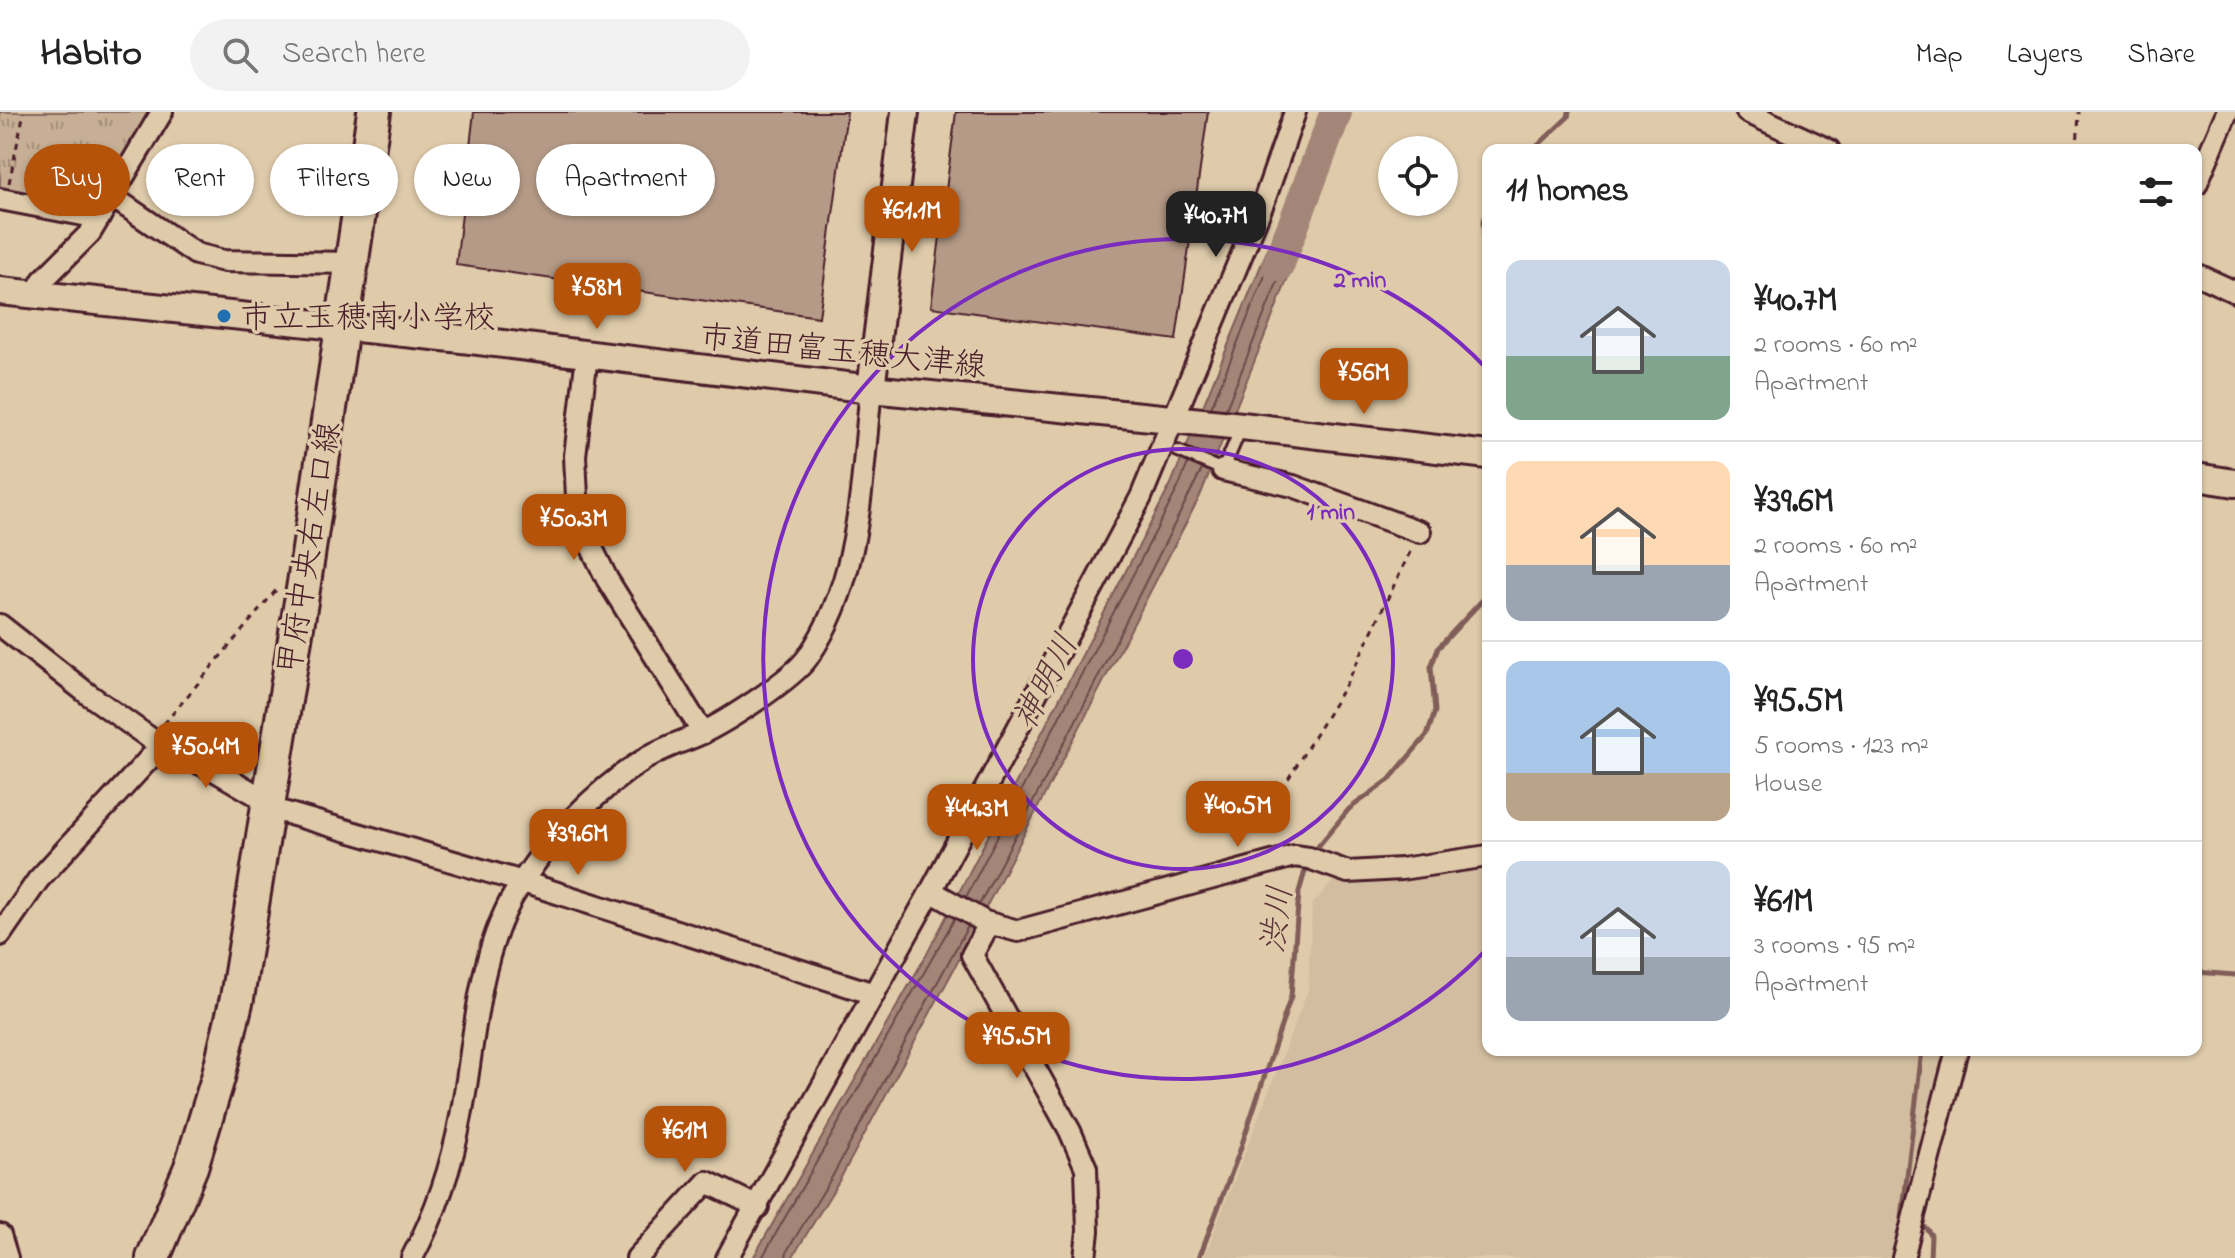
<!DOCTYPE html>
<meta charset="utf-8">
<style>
:root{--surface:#fff;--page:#f2f2f2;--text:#222;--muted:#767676;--line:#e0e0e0;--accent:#b45309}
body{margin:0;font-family:"Indie Flower","Klee One",sans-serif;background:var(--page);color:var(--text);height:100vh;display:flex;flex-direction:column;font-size:30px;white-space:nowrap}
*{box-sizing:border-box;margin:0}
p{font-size:26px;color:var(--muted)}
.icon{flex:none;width:44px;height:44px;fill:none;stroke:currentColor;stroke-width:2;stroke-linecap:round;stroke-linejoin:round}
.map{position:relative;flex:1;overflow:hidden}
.drawer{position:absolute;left:1482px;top:32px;width:720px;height:912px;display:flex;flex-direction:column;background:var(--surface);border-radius:16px;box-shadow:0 2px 6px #0004}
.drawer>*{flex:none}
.top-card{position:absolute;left:24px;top:32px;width:760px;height:72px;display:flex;gap:16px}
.buttons{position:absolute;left:1378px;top:24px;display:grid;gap:16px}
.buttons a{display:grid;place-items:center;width:80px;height:80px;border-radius:50%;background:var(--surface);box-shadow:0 2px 6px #0004;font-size:40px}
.price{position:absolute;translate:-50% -68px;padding:0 18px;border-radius:16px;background:var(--accent);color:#fff;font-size:26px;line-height:52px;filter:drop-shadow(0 2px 4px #0008)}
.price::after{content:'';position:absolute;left:50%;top:48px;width:24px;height:18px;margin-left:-12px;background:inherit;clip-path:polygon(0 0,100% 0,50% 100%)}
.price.current{background:#222;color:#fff}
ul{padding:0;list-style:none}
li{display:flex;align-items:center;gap:24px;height:200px;padding:0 24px}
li+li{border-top:2px solid var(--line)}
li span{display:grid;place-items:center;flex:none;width:224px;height:160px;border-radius:16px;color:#555}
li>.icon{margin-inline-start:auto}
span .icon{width:96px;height:96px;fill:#fffc;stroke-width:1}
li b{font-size:34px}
h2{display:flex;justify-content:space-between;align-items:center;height:96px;padding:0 24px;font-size:34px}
.pill{padding:0 28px;border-radius:36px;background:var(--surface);box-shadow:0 2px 6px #0004;font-size:28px;line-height:72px}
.pill.current{background:var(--accent);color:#fff}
header{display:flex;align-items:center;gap:48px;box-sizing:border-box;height:112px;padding:0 40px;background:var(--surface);border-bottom:2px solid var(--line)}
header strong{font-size:38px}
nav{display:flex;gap:44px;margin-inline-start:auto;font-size:28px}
.search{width:560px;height:72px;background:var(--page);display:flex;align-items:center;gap:20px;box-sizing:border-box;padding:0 28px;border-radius:44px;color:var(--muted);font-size:30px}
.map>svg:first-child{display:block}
.built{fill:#d2bda0}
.park{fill:url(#park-tufts);stroke:#886760;stroke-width:2}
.water{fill:#a48678;stroke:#805d59;stroke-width:2}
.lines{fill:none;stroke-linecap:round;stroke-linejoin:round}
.shore{stroke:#6e484a;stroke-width:2}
.stream{stroke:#805d59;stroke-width:5}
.river{stroke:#a48678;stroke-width:32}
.building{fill:#b59b87;stroke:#4a1f2b;stroke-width:2}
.service-casing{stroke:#4a1f2b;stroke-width:16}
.minor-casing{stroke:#4a1f2b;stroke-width:26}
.tertiary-casing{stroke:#4a1f2b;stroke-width:32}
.primary-casing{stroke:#4a1f2b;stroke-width:38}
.path{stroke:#4a1f2b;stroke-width:3;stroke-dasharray:6 6;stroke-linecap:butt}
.service{stroke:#dfcbaa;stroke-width:10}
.minor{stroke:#dfcbaa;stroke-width:20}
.tertiary{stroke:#dfcbaa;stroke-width:26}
.primary{stroke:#dfcbaa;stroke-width:32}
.ring{fill:none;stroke:#7b2cbf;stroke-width:4}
.poi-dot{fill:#1f6fb2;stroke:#dfcbaa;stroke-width:3}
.labels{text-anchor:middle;stroke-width:7;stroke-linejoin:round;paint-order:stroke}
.poi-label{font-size:32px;fill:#4a1f2b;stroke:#dfcbaa;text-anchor:start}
.street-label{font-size:32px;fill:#4a1f2b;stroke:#dfcbaa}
.water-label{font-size:34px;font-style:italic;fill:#5c343a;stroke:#dfcbaa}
.centre{fill:#7b2cbf;stroke:#dfcbaa;stroke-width:4}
.ring-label{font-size:24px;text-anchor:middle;font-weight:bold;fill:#7b2cbf;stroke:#dfcbaa;stroke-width:7;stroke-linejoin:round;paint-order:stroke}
</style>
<header>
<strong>Habito</strong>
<div class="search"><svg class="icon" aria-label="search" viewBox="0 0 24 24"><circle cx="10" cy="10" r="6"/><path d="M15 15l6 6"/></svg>Search here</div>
<nav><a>Map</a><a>Layers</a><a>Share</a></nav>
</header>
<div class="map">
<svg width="2235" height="1146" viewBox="0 0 2235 1146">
<defs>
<pattern id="park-tufts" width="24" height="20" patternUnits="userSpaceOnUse" patternTransform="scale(2)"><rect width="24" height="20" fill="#c7af95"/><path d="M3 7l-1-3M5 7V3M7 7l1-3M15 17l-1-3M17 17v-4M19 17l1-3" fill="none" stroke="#a48e7a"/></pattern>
</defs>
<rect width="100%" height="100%" fill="#dfcbaa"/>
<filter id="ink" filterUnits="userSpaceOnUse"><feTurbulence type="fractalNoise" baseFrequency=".0125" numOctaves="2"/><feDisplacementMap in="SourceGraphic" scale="16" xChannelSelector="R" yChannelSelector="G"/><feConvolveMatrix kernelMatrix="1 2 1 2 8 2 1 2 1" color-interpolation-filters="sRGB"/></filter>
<g filter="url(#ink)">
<!-- built -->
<path class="built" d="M1488,757V938H1946L1891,1146H1204L1308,878L1312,793L1334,768L1382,771Z"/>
<!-- park -->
<path class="park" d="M0,0H150L99,86L84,94L0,78Z"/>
<!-- water -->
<path class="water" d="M1278,112L1307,119L1200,384L954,857L839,1069L792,1146H753L928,840L1171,372Z"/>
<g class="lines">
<!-- shore -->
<g class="shore">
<path d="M1211,296L1281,124L1285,122L1292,124L1294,129L1226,297"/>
<path d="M966,785L1178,376L1188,351"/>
<path d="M979,793L1084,593L1202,357"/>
<path d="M762,1146L955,806"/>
<path d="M786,1146L787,1139L832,1065L968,814"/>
</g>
<!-- stream -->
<g class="stream">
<path d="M1533,38L1568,5L1569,0"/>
<path d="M1488,94L1483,109L1488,191"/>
<path d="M1311,743L1349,697L1389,668L1427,623L1435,599L1431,555L1438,536L1488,482"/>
<path d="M2196,860L2235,863"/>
<path d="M1907,1108L1902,1106L1922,938"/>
<path d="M1916,1112L1926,1116L1931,1123L1930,1146"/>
<path d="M1199,1146L1239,1041L1291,884L1299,780L1307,752"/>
</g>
<!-- river -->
<path class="river" d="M1278,154L1336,0"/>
</g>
<!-- building -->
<g class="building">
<path d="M474,0H847L819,205L456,153Z"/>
<path d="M956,0H1208L1176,228L931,195Z"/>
</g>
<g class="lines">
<!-- service casing -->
<g class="service-casing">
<path id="service" d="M1178,339L1223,358L1241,316"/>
</g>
<!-- minor casing -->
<g class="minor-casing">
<g id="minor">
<path d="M1747,0L1829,38"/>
<path d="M2196,73L2227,0"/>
<path d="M111,84L196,142L224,149L352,151"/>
<path d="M0,87L99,106"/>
<path d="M2196,162L2235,180"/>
<path d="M34,184L43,168L90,121L162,0"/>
<path d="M587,243L575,344L577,385L586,424L607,467L703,621"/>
<path d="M1223,358L1293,374L1420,420"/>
<path d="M0,513L88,582L161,634L214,658L267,689"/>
<path d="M266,695L523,770L874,882"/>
<path d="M931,779L985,810L1018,819L1294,744L1309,746L1348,760L1401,757L1488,744"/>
<path d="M989,812L972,843L1070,1019L1086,1056L1088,1119L1085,1146"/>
<path d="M0,823L38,768L161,634"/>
<path d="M0,1123L7,1146"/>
<path d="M412,1146C436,1101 452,1054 461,1004C475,931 476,852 512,786C541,735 595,678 645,647C661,636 682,630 700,622C726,610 793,567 808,545C862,466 861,369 871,277"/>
<path d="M637,1146L707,1070L758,1095"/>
<path d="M727,1146L931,779L1141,385L1264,89L1295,0"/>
<path d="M1903,1146L1957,938"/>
</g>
</g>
<!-- tertiary casing -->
<g class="tertiary-casing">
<g id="tertiary">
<path d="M0,179L462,227L871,277L1242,314L1488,343"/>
<path d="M871,277L905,0"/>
<path d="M2196,365L2235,371"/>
</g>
</g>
<!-- primary casing -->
<g class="primary-casing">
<path id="primary" d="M153,1146L191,1055L218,966L237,886L304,471L374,0"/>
</g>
<!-- path -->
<g class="path">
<path d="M2077,38L2079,0"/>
<path d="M9,71L24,0"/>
<path d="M164,612L277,477"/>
<path d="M1282,677L1348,569L1411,438"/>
</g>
<!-- service -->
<use href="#service" class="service"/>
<!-- minor -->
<use href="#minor" class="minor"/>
<!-- tertiary -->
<use href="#tertiary" class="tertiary"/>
<!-- primary -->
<use href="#primary" class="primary"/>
</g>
</g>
<!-- distance rings -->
<g class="ring">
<circle cx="1183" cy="547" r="210"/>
<path d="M1488 836A420 420 0 1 1 1488 258"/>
</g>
<!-- markers -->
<circle class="poi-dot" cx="224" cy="204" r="8"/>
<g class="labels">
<!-- poi labels -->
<g class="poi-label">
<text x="240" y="215">市立玉穂南小学校</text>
</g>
<!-- street labels -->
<g class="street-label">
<text transform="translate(843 238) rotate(6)" y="11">市道田富玉穂大津線</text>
<text transform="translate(308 436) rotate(-81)" y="11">甲府中央右左口線</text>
</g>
<!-- water labels -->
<g class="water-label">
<text transform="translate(1044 569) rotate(-63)" y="12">神明川</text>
<text transform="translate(1275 807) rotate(-83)" y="12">渋川</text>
</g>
</g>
<circle cx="1183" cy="547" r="12" class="centre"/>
<g class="ring-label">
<text x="1360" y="175">2 min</text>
<text x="1331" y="407">1 min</text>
</g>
</svg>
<div class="buttons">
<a><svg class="icon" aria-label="locate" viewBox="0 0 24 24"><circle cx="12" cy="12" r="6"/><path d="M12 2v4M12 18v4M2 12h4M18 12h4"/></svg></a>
</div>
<b class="price" style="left:912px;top:142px">¥61.1M</b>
<b class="price current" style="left:1216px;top:147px">¥40.7M</b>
<b class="price" style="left:597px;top:219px">¥58M</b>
<b class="price" style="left:1364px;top:304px">¥56M</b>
<b class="price" style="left:574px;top:450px">¥50.3M</b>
<b class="price" style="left:206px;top:678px">¥50.4M</b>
<b class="price" style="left:1238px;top:737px">¥40.5M</b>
<b class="price" style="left:977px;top:740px">¥44.3M</b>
<b class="price" style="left:578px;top:765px">¥39.6M</b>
<b class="price" style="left:1017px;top:968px">¥95.5M</b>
<b class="price" style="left:685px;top:1062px">¥61M</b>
<div class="top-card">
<a class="pill current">Buy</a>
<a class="pill">Rent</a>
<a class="pill">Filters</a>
<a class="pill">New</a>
<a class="pill">Apartment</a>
</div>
<section class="drawer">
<h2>11 homes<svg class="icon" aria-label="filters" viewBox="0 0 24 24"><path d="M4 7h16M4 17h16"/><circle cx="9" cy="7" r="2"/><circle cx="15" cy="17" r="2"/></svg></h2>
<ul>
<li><span style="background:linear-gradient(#c9d6e8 60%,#7fa58c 0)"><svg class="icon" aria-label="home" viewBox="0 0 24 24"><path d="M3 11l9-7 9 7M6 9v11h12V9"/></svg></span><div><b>¥40.7M</b><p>2 rooms · 60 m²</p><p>Apartment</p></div></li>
<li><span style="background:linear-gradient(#ffd9b3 65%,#9aa5b1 0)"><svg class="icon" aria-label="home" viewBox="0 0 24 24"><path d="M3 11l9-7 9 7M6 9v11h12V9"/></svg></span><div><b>¥39.6M</b><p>2 rooms · 60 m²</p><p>Apartment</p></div></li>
<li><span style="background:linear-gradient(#a9c7e8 70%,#b9a48a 0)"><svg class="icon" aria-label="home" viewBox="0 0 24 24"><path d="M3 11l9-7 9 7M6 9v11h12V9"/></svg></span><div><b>¥95.5M</b><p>5 rooms · 123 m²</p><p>House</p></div></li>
<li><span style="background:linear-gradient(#c9d6e8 60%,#9aa5b1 0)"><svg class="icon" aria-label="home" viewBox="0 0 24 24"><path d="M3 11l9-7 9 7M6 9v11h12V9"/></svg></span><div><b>¥61M</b><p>3 rooms · 95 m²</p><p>Apartment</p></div></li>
</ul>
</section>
</div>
